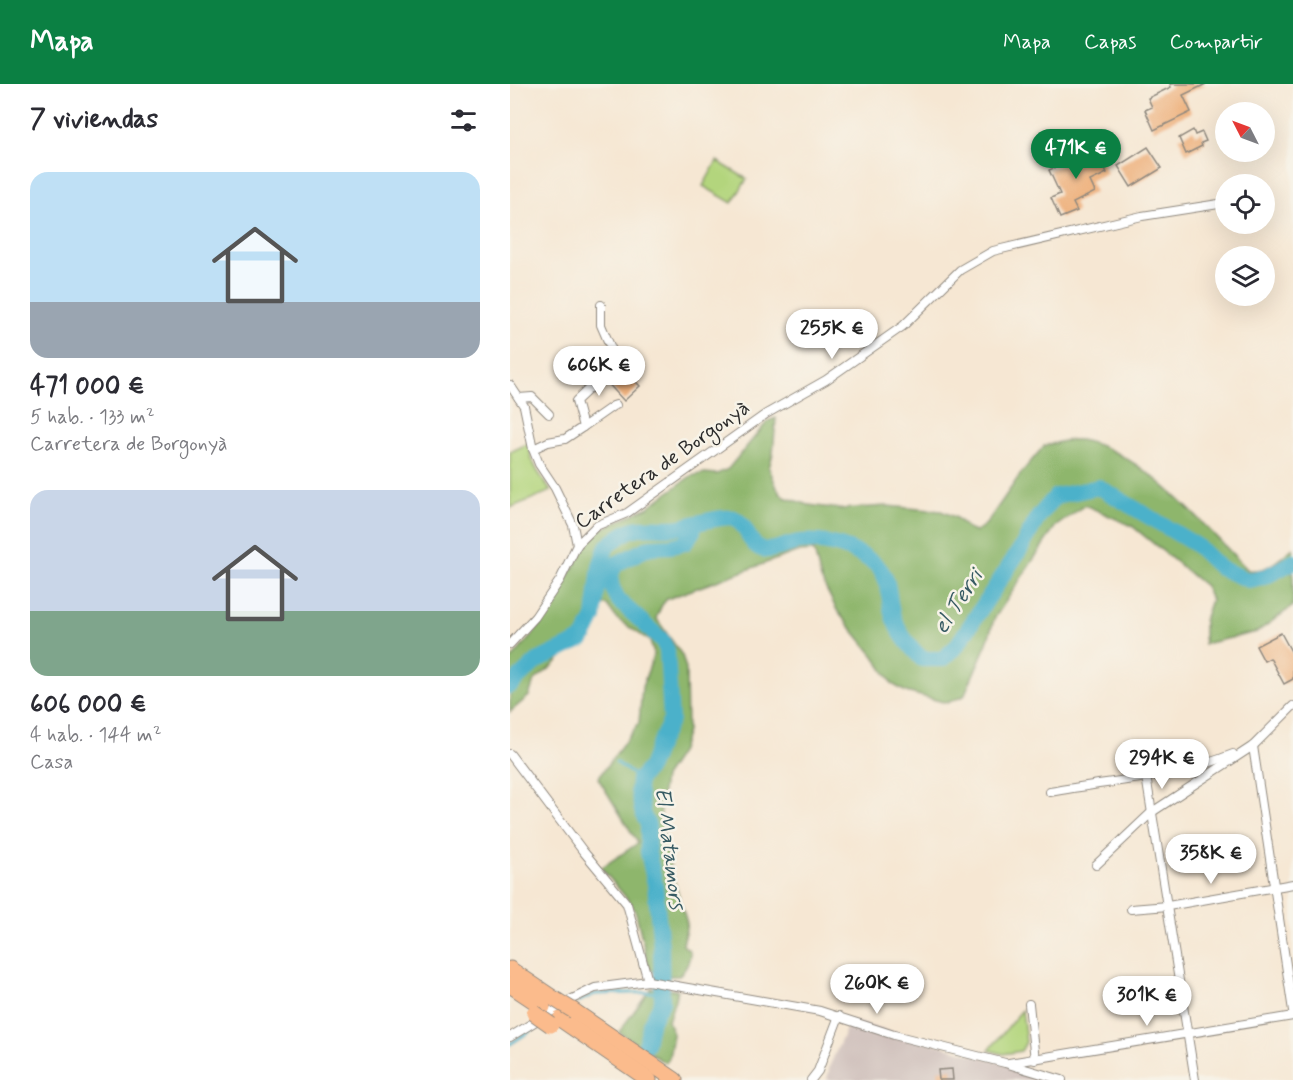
<!DOCTYPE html>
<html lang="es">
<meta charset="utf-8">
<style>
:root{--surface:#fff;--page:#f2f2f3;--text:#2b2b33;--muted:#7c7c81;--accent:#0b8043}
body{margin:0;font-family:Mynerve,sans-serif;background:var(--page);color:var(--text);height:100vh;display:flex;flex-direction:column;font-size:22px;white-space:nowrap}
*{box-sizing:border-box;margin:0}
p{font-size:20px;color:var(--muted)}
.icon{flex:none;width:33px;height:33px;fill:none;stroke:currentColor;stroke-width:2;stroke-linecap:round;stroke-linejoin:round}
.map{position:relative;flex:1;overflow:hidden}
.panel{display:flex;flex-direction:column;background:var(--surface);width:510px}
.panel>*{flex:none}
.needle{width:39px;rotate:312deg}
.controls{position:absolute;left:705px;top:18px;display:grid;gap:12px}
.controls a{display:grid;place-items:center;width:60px;height:60px;border-radius:50%;background:var(--surface);box-shadow:0 6px 24px #0002;font-size:30px}
.price{position:absolute;translate:-50% -51px;padding:0 14px;border-radius:21px;background:#fff;color:#222;font-size:20px;line-height:39px;filter:drop-shadow(0 2px 3px #0008)}
.price::after{content:'';position:absolute;left:50%;top:36px;width:18px;height:14px;margin-left:-9px;background:inherit;clip-path:polygon(0 0,100% 0,50% 100%)}
.price.on{background:var(--accent);color:#fff}
ul{padding:0;list-style:none}
li{display:grid;align-content:center;gap:12px;height:318px;padding:0 30px}
li span{display:grid;place-items:center;height:186px;border-radius:18px;color:#555}
li>.icon{margin-inline-start:auto}
span .icon{width:108px;height:108px;fill:#fffc;stroke-width:1}
li b{font-size:26px}
h2{display:flex;justify-content:space-between;align-items:center;height:72px;padding:0 30px;font-size:26px}
header{display:flex;align-items:center;gap:36px;box-sizing:border-box;height:84px;padding:0 30px;background:var(--accent);color:#fff}
header strong{font-size:28px}
nav{display:flex;gap:33px;margin-inline-start:auto;font-size:21px}
main{display:flex;flex:1;min-height:0}
.map>svg:first-child{display:block}
.industrial{fill:#cfc0bb}
.green{fill:#b3d57d;stroke:#6f8054;stroke-width:1.5}
.forest{fill:#8eb66c;stroke:#5c704c;stroke-width:1.5}
.lines{fill:none;stroke-linecap:round;stroke-linejoin:round}
.stream{stroke:#4bb1ca;stroke-width:3}
.river{stroke:#4bb1ca;stroke-width:16}
.building{fill:#eeb17d}
.street-casing{stroke:#90897f;stroke-width:10}
.highway-casing{stroke:#90897f;stroke-width:17}
.street{stroke:#fff;stroke-width:8}
.highway{stroke:#fbbb8c;stroke-width:15}
.highway-bridge-casing{stroke:#90897f;stroke-width:17;stroke-linecap:butt}
.highway-bridge{stroke:#fbbb8c;stroke-width:15}
.labels{text-anchor:middle;stroke-width:5;stroke-linejoin:round;paint-order:stroke}
.street-label{font-size:21px;fill:#2b2b2b;stroke:#f7f3e8}
.water-label{font-size:22px;font-style:italic;fill:#365a63;stroke:#f7f3e8}
</style>
<header>
<strong>Mapa</strong>
<nav><a>Mapa</a><a>Capas</a><a>Compartir</a></nav>
</header>
<main>
<section class="panel">
<h2>7 viviendas<svg class="icon" aria-label="filters" viewBox="0 0 24 24"><path d="M4 7h16M4 17h16"/><circle cx="9" cy="7" r="2"/><circle cx="15" cy="17" r="2"/></svg></h2>
<ul>
<li><span style="background:linear-gradient(#bfe0f5 70%,#9aa5b1 0)"><svg class="icon" aria-label="home" viewBox="0 0 24 24"><path d="M3 11l9-7 9 7M6 9v11h12V9"/></svg></span><div><b>471 000 €</b><p>5 hab. · 133 m²</p><p>Carretera de Borgonyà</p></div></li>
<li><span style="background:linear-gradient(#c9d6e8 65%,#7fa58c 0)"><svg class="icon" aria-label="home" viewBox="0 0 24 24"><path d="M3 11l9-7 9 7M6 9v11h12V9"/></svg></span><div><b>606 000 €</b><p>4 hab. · 144 m²</p><p>Casa</p></div></li>
</ul>
</section>
<div class="map">
<svg width="783" height="996" viewBox="0 0 783 996">
<rect width="100%" height="100%" fill="#f7f3e8"/>
<filter id="ink" filterUnits="userSpaceOnUse"><feTurbulence type="fractalNoise" baseFrequency=".0167" numOctaves="2"/><feDisplacementMap in="SourceGraphic" scale="12" xChannelSelector="R" yChannelSelector="G"/><feConvolveMatrix kernelMatrix="1 2 1 2 8 2 1 2 1" color-interpolation-filters="sRGB"/></filter>
<filter id="wash" filterUnits="userSpaceOnUse"><feTurbulence type="fractalNoise" baseFrequency=".008" numOctaves="4" result="noise"/><feDisplacementMap in="SourceGraphic" scale="24" xChannelSelector="R" yChannelSelector="G"/><feGaussianBlur stdDeviation="1.35" result="paint"/><feColorMatrix in="noise" values="0 0 0 0 0 0 0 0 0 0 0 0 0 0 0 0 0 1.4 0 .05"/><feComposite in="paint" operator="in"/></filter>
<g filter="url(#wash)">
<rect width="100%" height="100%" fill="#f6e7d3"/>
<!-- industrial -->
<path class="industrial" d="M340,936L552,996H317L320,981Z"/>
<!-- green -->
<g class="green">
<path d="M207,77L237,95L222,119L193,102Z"/>
<path d="M19,359L21,374L28,388L41,407L0,424V368Z"/>
<path d="M512,926L516,958L511,967L493,970L479,966Z"/>
</g>
<!-- forest -->
<g class="forest">
<path d="M266,334L263,369L259,384L267,404L274,413L299,421L330,425L377,422L431,427L445,433L460,446L465,448L476,440L512,388L534,362C545,359 559,354 570,356C635,368 693,441 738,486C758,488 768,476 783,464V522L747,548L694,560V536L701,516L695,502L622,442L575,421L545,443L484,535L477,559L454,612L437,619L396,608L382,600L364,572L328,528L311,495L304,467L286,468L157,515L152,521L146,534L172,571L176,585L177,647L170,669L154,693L150,725L158,776L177,839L173,861L180,867C181,877 175,884 169,892H151L139,885L126,829L119,817L91,784L128,759L88,694L129,639L132,603L144,570L140,557L107,535L97,521H91L73,556L57,567L44,581L24,597L19,612L0,628V577L28,544L79,457L92,445L138,423L181,392L195,389L207,390L218,385L258,337Z"/>
<path d="M141,904L168,906L158,937L163,950L159,974L155,979L109,948Z"/>
</g>
<g class="lines">
<!-- stream -->
<g class="stream">
<path d="M8,588L13,590"/>
<path d="M106,678L129,695"/>
<path d="M68,918L85,910L151,908"/>
<path d="M0,960L31,940"/>
</g>
<!-- river -->
<g class="river">
<path d="M0,602L27,577L73,555L84,533L90,482L97,462C105,456 114,448 124,445C139,441 155,446 170,443C180,441 216,431 224,434C239,441 237,463 255,466C267,467 278,459 290,458C315,455 344,464 364,479C384,495 376,518 385,538C391,552 401,564 412,575H433L446,563L511,464L529,432L546,412L589,403L686,461L710,484L738,496L755,493L783,478"/>
<path d="M136,961L140,940L152,918L151,863L145,800L138,768V741L133,731L128,706L129,695L140,683L149,660L161,636L157,566L152,556L109,517L102,503L100,492L106,480L140,463L161,462L175,459L183,447L185,440"/>
</g>
</g>
<g id="blocks">
<!-- building -->
<g class="building">
<path d="M660,0H696L673,11L681,28L644,46L635,26L642,23L638,14L661,3Z"/>
<path d="M683,46L685,51L692,48L696,57L691,59L692,62L676,70L669,54Z"/>
<path d="M584,60L597,89L580,97L585,108L563,119L567,127L550,134L541,114L550,110L539,86L572,71L570,66Z"/>
<path d="M638,63L652,84L621,103L608,82Z"/>
<path d="M108,277L117,281L118,290L130,302L114,317L95,296L101,290L99,289Z"/>
<path d="M771,549L783,571V595L774,600L760,574L754,577L746,562Z"/>
<path d="M442,985L443,996H429L428,986Z"/>
</g>
</g>
</g>
<g filter="url(#ink)">
<use href="#blocks" fill-opacity="0" stroke="#90897f" stroke-width="1.5"/>
<g class="lines">
<!-- street casing -->
<g class="street-casing">
<g id="street">
<path d="M0,301L14,322L23,365L29,380L45,404L63,441L67,461"/>
<path d="M9,314L22,313L39,330"/>
<path d="M73,343L103,322L106,321"/>
<path d="M23,365L38,358L55,355L73,343L66,317L84,300L104,271L91,241V221"/>
<path d="M0,560L25,533L50,496L67,461L86,442L117,429L256,330L316,296L393,242L450,186L483,167L632,132L715,119"/>
<path d="M743,662L783,927"/>
<path d="M0,670L73,767L117,820L138,897"/>
<path d="M636,692L685,996"/>
<path d="M540,708C601,696 665,694 723,670"/>
<path d="M586,781L642,728L743,662L783,622"/>
<path d="M621,825L658,822L783,800"/>
<path d="M519,920L525,976"/>
<path d="M0,953L60,916L85,904L138,897L310,927L384,951L495,979L552,996"/>
<path d="M499,979L783,932"/>
<path d="M301,996L308,987L329,932"/>
</g>
</g>
<!-- highway casing -->
<g class="highway-casing">
<g id="highway">
<path d="M0,885L46,916"/>
<path d="M0,901L33,923"/>
<path d="M64,927L165,996"/>
<path d="M50,935L139,996"/>
</g>
</g>
<!-- street -->
<use href="#street" class="street"/>
<!-- highway -->
<use href="#highway" class="highway"/>
<!-- highway-bridge casing -->
<g class="highway-bridge-casing">
<g id="highway-bridge">
<path d="M46,916L64,927"/>
<path d="M24,929L41,941"/>
</g>
</g>
<!-- highway-bridge -->
<use href="#highway-bridge" class="highway-bridge"/>
</g>
</g>
<g class="labels">
<!-- street labels -->
<g class="street-label">
<text transform="translate(152 380) rotate(-35)" y="7">Carretera de Borgonyà</text>
</g>
<!-- water labels -->
<g class="water-label">
<text transform="translate(447 517) rotate(-57)" y="8">el Terri</text>
<text transform="translate(161 764) rotate(83)" y="8">El Matamors</text>
</g>
</g>
</svg>
<div class="controls">
<a><svg class="needle" viewBox="-14 -14 28 28"><path d="M0-13l5 13h-10z" fill="#e53935"/><path d="M0 13l5-13h-10z" fill="#7c7c81"/></svg></a>
<a><svg class="icon" aria-label="locate" viewBox="0 0 24 24"><circle cx="12" cy="12" r="6"/><path d="M12 2v4M12 18v4M2 12h4M18 12h4"/></svg></a>
<a><svg class="icon" aria-label="layers" viewBox="0 0 24 24"><path d="M12 4l9 5-9 5-9-5zM3 14l9 5 9-5"/></svg></a>
</div>
<b class="price on" style="left:566px;top:96px">471K €</b>
<b class="price" style="left:322px;top:276px">255K €</b>
<b class="price" style="left:89px;top:313px">606K €</b>
<b class="price" style="left:652px;top:706px">294K €</b>
<b class="price" style="left:701px;top:801px">358K €</b>
<b class="price" style="left:367px;top:931px">260K €</b>
<b class="price" style="left:637px;top:943px">301K €</b>
</div>
</main>
